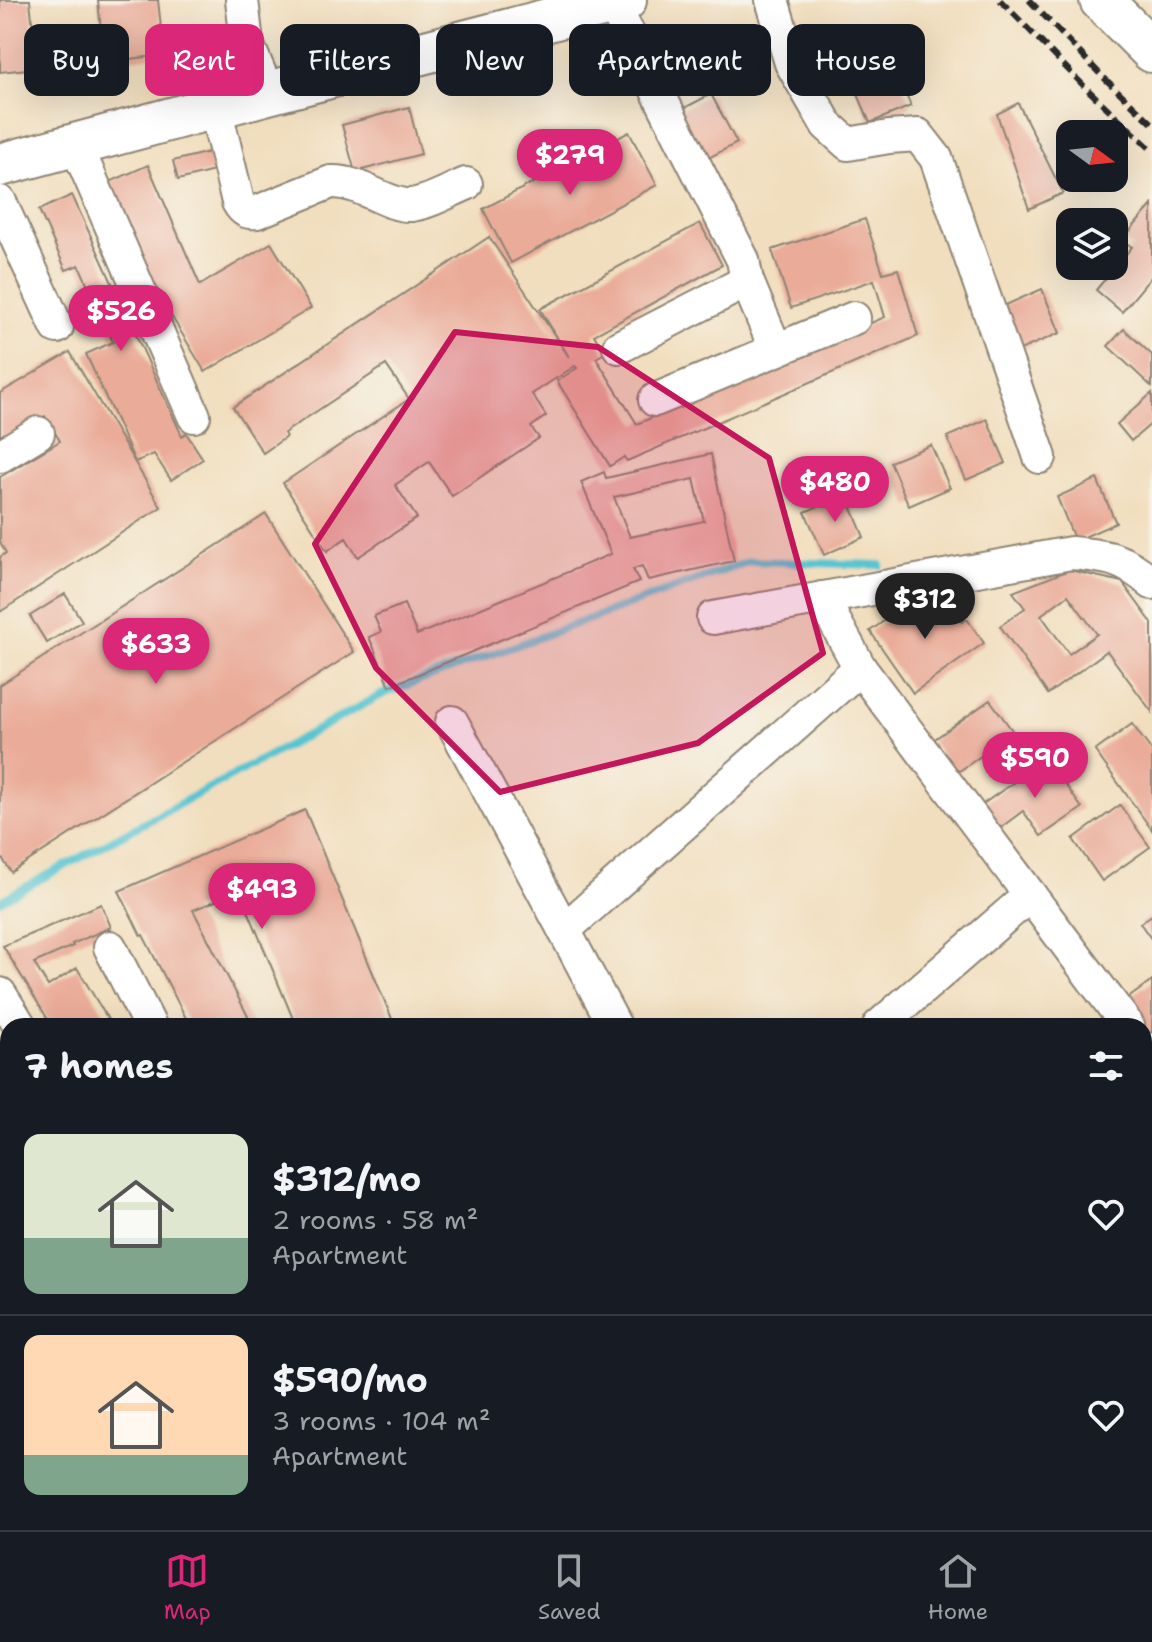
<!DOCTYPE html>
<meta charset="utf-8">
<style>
:root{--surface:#171b24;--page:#20242c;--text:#f1f3f6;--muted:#9ea1a6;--line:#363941;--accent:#db2777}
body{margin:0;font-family:"Shantell Sans",sans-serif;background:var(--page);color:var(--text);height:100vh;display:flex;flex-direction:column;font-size:30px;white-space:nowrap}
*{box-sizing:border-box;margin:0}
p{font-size:26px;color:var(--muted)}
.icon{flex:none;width:44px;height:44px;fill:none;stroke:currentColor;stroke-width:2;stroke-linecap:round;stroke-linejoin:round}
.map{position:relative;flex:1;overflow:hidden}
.sheet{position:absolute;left:0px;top:1018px;width:1152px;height:512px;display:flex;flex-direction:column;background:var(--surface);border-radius:24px 24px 0 0;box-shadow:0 8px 32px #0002}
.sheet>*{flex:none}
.guide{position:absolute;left:24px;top:24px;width:1104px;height:72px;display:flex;gap:16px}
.needle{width:52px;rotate:105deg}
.buttons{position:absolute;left:1056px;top:120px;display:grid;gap:16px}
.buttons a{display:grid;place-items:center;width:72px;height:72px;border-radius:16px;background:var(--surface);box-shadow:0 8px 32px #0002;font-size:40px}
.price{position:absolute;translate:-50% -68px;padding:0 18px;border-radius:28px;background:var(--accent);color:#fff;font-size:26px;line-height:52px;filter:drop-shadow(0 2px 4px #0008)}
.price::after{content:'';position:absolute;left:50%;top:48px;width:24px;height:18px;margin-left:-12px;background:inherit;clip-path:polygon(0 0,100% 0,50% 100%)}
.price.selected{background:#222;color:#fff}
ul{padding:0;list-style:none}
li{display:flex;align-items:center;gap:24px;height:200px;padding:0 24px}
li+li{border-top:2px solid var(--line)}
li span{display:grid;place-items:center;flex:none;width:224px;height:160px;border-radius:16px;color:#555}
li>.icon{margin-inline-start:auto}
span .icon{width:96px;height:96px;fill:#fffc;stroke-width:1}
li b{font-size:34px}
h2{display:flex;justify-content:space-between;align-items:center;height:96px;padding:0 24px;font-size:34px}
.chip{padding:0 28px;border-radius:16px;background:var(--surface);box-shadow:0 8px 32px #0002;font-size:28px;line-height:72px}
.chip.selected{background:var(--accent);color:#fff}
.dock{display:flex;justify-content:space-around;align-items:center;height:112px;border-top:2px solid var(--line);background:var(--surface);font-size:22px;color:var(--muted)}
.dock a{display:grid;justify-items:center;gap:4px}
.dock .selected{color:var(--accent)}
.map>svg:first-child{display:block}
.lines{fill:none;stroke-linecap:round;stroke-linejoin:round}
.stream{stroke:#58c5d1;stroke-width:8}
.building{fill:#eaac99;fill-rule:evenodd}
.minor-casing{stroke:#8e8474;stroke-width:36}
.major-casing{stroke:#8e8474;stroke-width:46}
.minor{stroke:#fff;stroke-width:32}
.major{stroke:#fff;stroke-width:42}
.rail{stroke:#2b2b2b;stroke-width:6;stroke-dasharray:12 6;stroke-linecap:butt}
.marked{fill:#c2185b;fill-opacity:0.2;stroke:#c2185b;stroke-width:6;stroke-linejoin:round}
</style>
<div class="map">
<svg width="1152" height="1530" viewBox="0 0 1152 1530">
<rect width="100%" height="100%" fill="#f7f3e8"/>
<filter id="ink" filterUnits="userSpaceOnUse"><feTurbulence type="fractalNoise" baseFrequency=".0125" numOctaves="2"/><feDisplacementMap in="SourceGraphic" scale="16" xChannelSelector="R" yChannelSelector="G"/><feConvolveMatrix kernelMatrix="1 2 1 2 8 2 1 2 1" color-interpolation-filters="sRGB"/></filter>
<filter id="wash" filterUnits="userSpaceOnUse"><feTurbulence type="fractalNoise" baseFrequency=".006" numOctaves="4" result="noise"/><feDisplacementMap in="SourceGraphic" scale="32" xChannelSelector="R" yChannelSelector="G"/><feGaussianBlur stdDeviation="1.8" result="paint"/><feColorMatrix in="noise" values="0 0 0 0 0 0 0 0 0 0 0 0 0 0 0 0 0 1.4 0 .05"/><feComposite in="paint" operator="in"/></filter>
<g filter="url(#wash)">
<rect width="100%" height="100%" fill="#f1debe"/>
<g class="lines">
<!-- stream -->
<path class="stream" d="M0,901L385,693L750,561L880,565"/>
</g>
<g id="blocks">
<!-- building -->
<g class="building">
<path d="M0,0H30L37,68L0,72Z"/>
<path d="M98,0H158L164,55L104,62Z"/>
<path d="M892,62L911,106L870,123L852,80Z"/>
<path d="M711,94L737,143L701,162L675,113Z"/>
<path d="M1018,103L1063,193L1029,209L997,114Z"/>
<path d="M409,107L421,154L355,172L342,125Z"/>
<path d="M629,132L657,185L511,263L483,209Z"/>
<path d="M209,152L214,171L178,180L173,161Z"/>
<path d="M148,165L200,285L271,243L311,308L205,372L166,307L158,311L103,185Z"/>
<path d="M72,195L182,436L186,433L203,459L171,480L154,454L135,462L86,354L113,342L79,265L66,270L39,210Z"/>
<path d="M1152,205V276L1122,312L1096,290L1132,247L1122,240Z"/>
<path d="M865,219L883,273L898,269L918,336L627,461L624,457L610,466L557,381L577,368L575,366L532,394L546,416L531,427L539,438L452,496L429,462L395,485L417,518L358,557L346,538L327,551L283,483L409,399L386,365L284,433L286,437L263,453L233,407L489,237L569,357L540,309L700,223L722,265L594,335L605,353L596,358L637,424L885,317L874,280L791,308L772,250Z"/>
<path d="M1042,289L1060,333L1020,350L1001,307Z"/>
<path d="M1124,329L1152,355V387L1108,346Z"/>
<path d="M70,352L161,507L0,612V557L6,553L0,542V477L60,441L45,416L0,442V393Z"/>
<path d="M1152,393V423L1131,441L1117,424Z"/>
<path d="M987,419L1006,463L966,480L947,437Z"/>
<path d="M931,445L950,488L909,506L890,462Z"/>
<path d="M711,454L734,561L648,580L642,566L633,569L639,582L390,686L369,637L381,632L374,616L404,604L417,635L611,554L581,482L604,472L606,478ZM694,479L704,521L630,537L614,497Z"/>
<path d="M1097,479L1116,523L1075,541L1057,497Z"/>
<path d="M846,494L864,537L824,555L805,512Z"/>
<path d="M266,514L354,652L11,872L0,855V685Z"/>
<path d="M1069,570L1122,582L1152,623V712L1107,651L1048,694L1000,626L1025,608L1013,592ZM1068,595L1097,634L1069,654L1041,615Z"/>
<path d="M65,594L82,621L47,643L30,616Z"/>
<path d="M944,598L962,622L967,619L984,643L913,693L870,631L915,599L924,612Z"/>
<path d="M990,700L1014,733L955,774L932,741Z"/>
<path d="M1132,724L1152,751V830L1095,751Z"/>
<path d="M1047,759L1082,808L1041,836L1023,811L1000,828L983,804Z"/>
<path d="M1120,805L1150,847L1102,881L1073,839Z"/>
<path d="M305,810L395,1026H296L240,891L193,910L253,1026H190L143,935L141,936L119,891Z"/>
<path d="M101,904L111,927L72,944L73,946L34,963L48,986L77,968L112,1026H52L3,946Z"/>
<path d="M1152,915V940L1140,923Z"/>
<path d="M1152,981V1040L1144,1029V1026H1142L1124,1001Z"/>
<path d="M8,1219V1243L0,1247V1223Z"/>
<path d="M8,1246V1280L0,1261V1249Z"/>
<path d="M1146,1362L1152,1369V1432L1144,1439V1363Z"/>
<path d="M112,1522H195L177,1530H115Z"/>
<path d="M397,1522H440L441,1525L419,1530H399Z"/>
<path d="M630,1522H711L712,1525L703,1530H634Z"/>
<path d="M950,1522H982L973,1530H940Z"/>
</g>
</g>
</g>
<g filter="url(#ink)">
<use href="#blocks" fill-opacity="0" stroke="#8e8474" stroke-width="2"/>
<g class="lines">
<!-- minor casing -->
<g class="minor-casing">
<g id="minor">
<path d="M242,0L247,43L268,93"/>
<path d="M772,0L791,63L827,125L848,144L889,137L918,135L936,158L1040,457"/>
<path d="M613,4L743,260L747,281L619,347"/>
<path d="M215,107L238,202C243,211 247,213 257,212L331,182C359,180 388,207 411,205C429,203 449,191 466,184"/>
<path d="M76,145L194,416"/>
<path d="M0,202L57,327"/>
<path d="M747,281L776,350L854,318"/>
<path d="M655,400L776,350"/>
<path d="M0,456L38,433"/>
<path d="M822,598L860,668L1128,1026"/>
<path d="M713,618L1071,553C1107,556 1124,558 1152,583"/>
<path d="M452,722L564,930"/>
<path d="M110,947L150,1026"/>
<path d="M0,994L20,1026"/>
<path d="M615,1026L564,930L860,668"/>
<path d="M879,1026L1030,895"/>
<path d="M1144,1048L1152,1058"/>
<path d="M1144,1169L1152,1162"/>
<path d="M299,1522L304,1530"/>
<path d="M880,1522L884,1530"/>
<path d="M841,1530L859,1522"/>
<path d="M1146,1530L1152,1525"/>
</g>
</g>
<!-- major casing -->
<g class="major-casing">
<g id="major">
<path d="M1101,0L1152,51"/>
<path d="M0,165L268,93L625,0"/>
</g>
</g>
<!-- minor -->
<use href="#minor" class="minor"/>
<!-- major -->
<use href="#major" class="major"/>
<!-- rail -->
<g class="rail">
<path d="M1000,0L1086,88L1152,150"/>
<path d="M1029,0L1102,76L1152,123"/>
</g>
</g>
</g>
<!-- marked area -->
<path class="marked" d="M455,332L598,347L769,458L823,653L698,743L500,792L376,668L315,544Z"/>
</svg>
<div class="buttons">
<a><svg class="needle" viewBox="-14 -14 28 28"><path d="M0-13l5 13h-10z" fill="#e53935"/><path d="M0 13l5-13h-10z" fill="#9ea1a6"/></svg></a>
<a><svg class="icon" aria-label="layers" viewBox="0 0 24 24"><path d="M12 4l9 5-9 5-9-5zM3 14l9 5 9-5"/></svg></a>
</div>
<b class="price" style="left:570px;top:197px">$279</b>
<b class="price" style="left:121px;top:353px">$526</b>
<b class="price" style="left:835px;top:524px">$480</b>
<b class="price selected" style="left:925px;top:641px">$312</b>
<b class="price" style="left:156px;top:686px">$633</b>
<b class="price" style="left:1035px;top:800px">$590</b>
<b class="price" style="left:262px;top:931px">$493</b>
<div class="guide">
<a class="chip">Buy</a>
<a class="chip selected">Rent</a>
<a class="chip">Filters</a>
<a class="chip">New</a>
<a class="chip">Apartment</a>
<a class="chip">House</a>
</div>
<section class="sheet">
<h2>7 homes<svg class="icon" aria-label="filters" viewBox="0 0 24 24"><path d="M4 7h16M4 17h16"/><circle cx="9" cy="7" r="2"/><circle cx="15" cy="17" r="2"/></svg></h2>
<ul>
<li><span style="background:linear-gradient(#dfe7d0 65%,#7fa58c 0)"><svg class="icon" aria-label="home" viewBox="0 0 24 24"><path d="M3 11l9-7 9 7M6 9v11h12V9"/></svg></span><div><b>$312/mo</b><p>2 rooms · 58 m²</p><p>Apartment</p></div><svg class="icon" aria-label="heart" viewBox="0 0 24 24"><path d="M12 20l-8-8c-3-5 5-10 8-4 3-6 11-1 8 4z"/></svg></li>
<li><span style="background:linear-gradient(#ffd9b3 75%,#7fa58c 0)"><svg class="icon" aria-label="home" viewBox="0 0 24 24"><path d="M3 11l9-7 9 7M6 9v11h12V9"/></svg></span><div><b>$590/mo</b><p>3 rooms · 104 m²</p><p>Apartment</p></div><svg class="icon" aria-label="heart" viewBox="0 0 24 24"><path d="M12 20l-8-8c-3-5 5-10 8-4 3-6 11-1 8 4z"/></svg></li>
</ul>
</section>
</div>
<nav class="dock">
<a class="selected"><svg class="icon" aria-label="map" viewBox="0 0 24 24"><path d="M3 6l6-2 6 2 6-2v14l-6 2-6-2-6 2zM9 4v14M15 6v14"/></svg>Map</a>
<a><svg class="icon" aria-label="saved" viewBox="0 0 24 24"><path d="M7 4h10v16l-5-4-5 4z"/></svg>Saved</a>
<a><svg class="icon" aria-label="home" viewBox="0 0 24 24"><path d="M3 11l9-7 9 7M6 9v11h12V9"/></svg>Home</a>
</nav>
